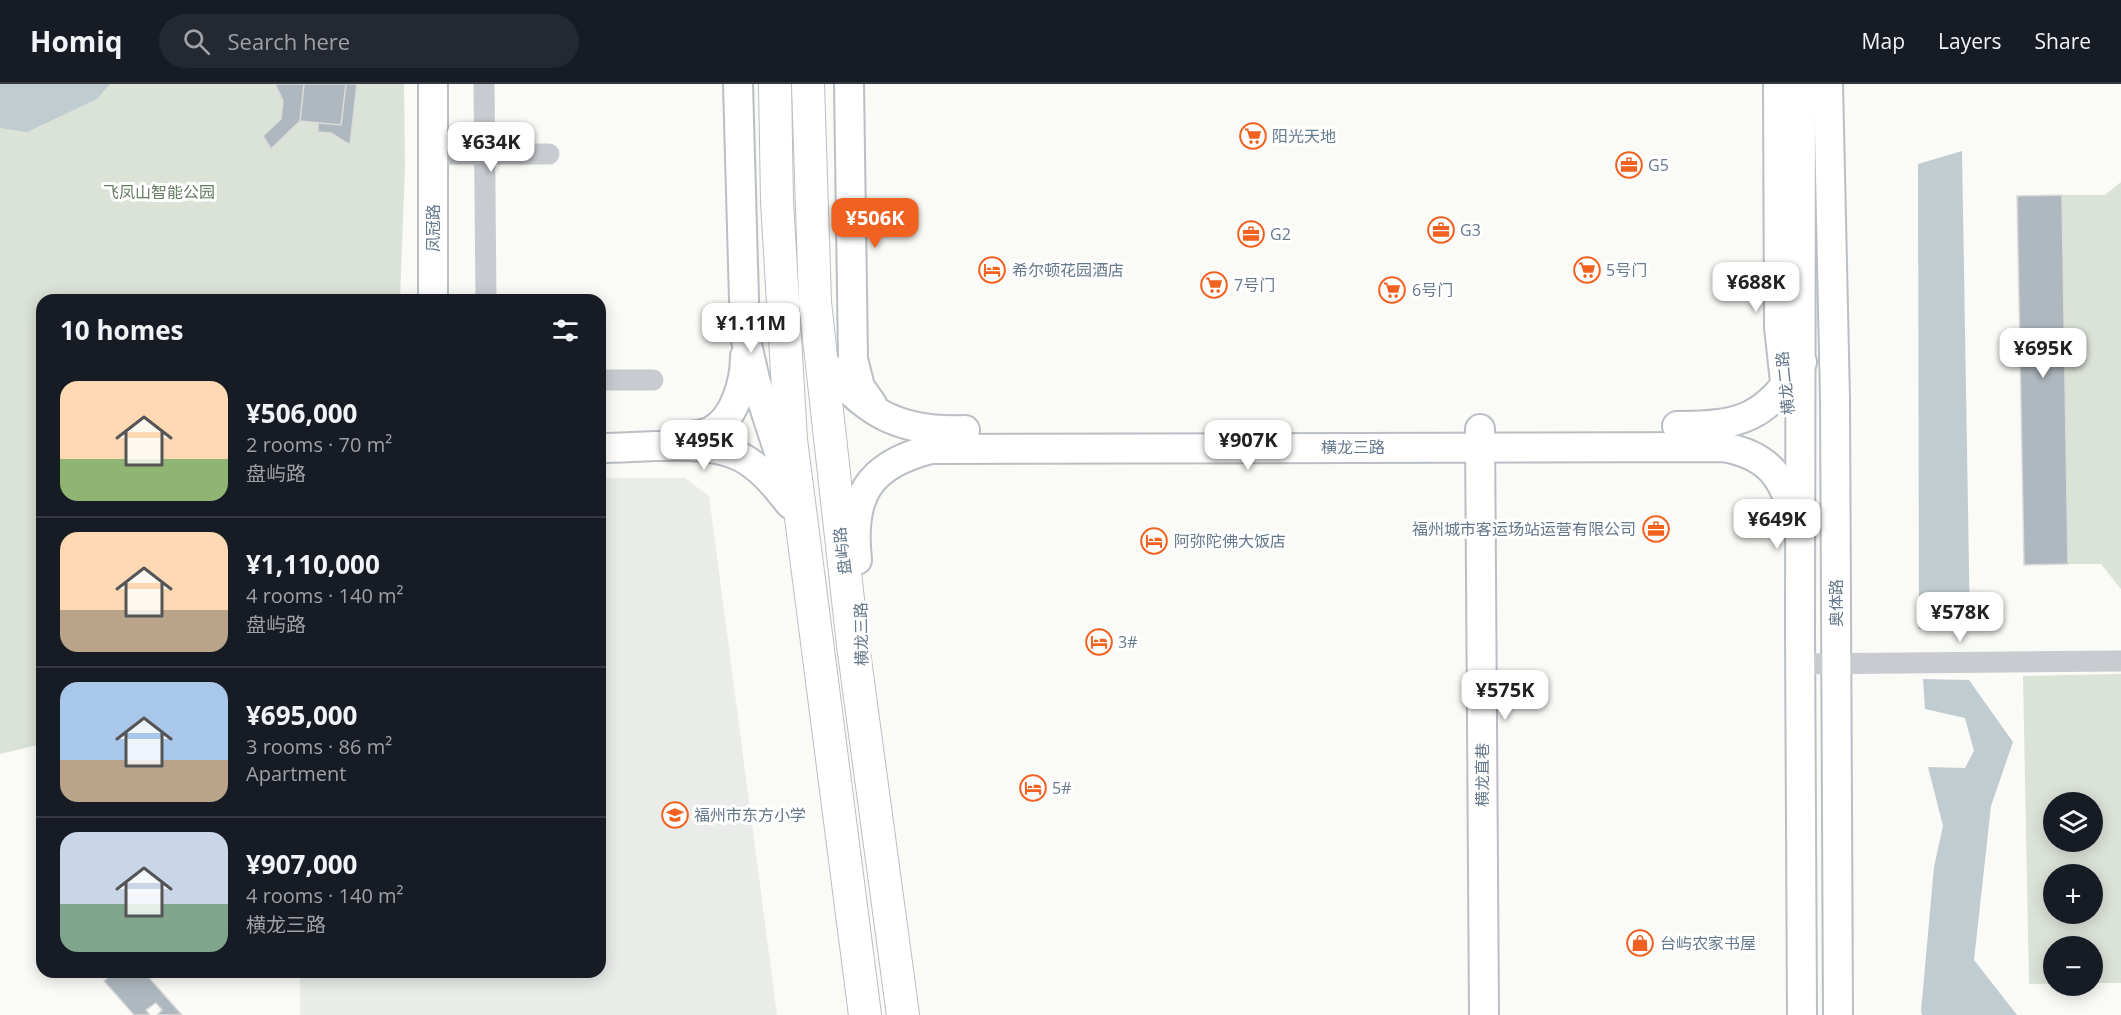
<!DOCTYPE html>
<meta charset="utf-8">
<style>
:root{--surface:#171b24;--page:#242831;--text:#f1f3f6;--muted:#9ea1a6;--line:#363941;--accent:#f16120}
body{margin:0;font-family:"Open Sans","Noto Sans SC",sans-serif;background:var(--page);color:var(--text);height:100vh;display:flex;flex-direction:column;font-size:22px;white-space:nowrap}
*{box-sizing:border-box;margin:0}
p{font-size:20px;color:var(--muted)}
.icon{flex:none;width:33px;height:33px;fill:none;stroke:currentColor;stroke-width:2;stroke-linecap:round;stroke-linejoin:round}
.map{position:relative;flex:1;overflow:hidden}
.drawer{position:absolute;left:36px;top:210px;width:570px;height:684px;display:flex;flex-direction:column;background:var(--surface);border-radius:18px;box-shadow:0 3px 15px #0003}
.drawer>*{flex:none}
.tools{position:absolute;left:2043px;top:708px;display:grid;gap:12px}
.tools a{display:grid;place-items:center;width:60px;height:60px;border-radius:50%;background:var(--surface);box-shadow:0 3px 15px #0003;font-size:30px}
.price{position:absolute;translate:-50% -51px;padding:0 14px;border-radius:12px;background:#fff;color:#222;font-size:20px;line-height:39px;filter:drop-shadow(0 2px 3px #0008)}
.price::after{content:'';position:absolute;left:50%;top:36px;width:18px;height:14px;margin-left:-9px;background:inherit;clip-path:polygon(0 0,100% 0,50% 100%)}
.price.current{background:var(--accent);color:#fff}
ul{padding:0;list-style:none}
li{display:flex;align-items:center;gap:18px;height:150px;padding:0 24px}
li+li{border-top:2px solid var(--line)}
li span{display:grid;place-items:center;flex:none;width:168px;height:120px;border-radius:18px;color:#555}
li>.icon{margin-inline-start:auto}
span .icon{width:72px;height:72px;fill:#fffc;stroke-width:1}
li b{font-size:26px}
h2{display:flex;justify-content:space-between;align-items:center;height:72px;padding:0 24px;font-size:26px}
header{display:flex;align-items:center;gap:36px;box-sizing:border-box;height:84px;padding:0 30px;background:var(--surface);border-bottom:2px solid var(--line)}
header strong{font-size:28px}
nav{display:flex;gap:33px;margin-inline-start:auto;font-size:21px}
.search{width:420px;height:54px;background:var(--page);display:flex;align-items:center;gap:15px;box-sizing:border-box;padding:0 21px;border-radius:33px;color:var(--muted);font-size:22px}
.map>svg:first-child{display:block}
.built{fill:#eaecea}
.green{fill:#dbe2d8;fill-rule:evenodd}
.water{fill:#c1ccd1}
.building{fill:#afb8bf;stroke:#dbdcd9;stroke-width:1.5}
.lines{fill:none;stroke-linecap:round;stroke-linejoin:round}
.secondary-casing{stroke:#b9bfc4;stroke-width:32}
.primary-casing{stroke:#babfc3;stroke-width:34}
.street{stroke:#c8cbd0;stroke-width:21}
.secondary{stroke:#fff;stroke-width:28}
.primary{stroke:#fff;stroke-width:32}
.labels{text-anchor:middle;stroke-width:6;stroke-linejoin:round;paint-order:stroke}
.poi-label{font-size:16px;fill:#66788b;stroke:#fff;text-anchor:start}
.park-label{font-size:16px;fill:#657b62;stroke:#fff}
.street-label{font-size:16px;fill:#66788b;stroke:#fff}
</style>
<header>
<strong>Homiq</strong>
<div class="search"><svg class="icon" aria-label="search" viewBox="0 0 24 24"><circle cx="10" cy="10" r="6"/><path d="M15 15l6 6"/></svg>Search here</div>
<nav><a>Map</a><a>Layers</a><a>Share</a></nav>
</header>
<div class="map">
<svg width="2121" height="931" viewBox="0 0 2121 931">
<rect width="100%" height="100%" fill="#fafaf7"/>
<!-- built -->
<path class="built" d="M600,394H685L709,412L777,931H300V888H600Z"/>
<!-- green -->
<g class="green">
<path d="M0,0H404L405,82L400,216H42V660L0,670Z"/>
<path d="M2121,98V505L2101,480H2068L2062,111H2105Z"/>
<path d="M2121,590V899H2093L2092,862H2054L2053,900H2029L2023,592ZM2054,718H2092V758H2054ZM2054,790H2092V830H2054Z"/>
</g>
<!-- water -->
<g class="water">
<path d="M0,0H110L97,15L27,48L0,44Z"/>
<path d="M1962,67L1970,545H1919L1918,80Z"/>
<path d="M1923,595L1969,596L2013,658L1991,722L1974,876L2017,931H1922L1921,927L1934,783L1943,742L1928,683L1965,684L1974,667L1965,634L1925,625Z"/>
</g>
<!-- building -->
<g class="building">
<path d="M275,0H357L350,61L331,49L318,48V39L300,37L271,65L263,52L281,35L283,17Z"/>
<path d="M304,0H346L341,41L300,37Z"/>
<path d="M2062,111L2068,480L2024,481L2017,112Z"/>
<path d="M114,888H144L182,931H157L162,926L156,919L146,926L150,931H134L104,897Z"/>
</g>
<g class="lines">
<!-- secondary casing -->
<g class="secondary-casing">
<g id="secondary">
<path d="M433,0V216"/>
<path d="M738,0L745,252L755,295L787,393"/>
<path d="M849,0L853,275L860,303L872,320"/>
<path d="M1778,0L1779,243L1786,307"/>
<path d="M1801,0L1800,546L1802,931"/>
<path d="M1828,0L1835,315L1838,931"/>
<path d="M821,275C863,327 896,349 965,346"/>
<path d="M1677,342C1743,342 1765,334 1802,278"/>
<path d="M1480,345L1484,931"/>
<path d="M679,353C689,352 701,352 711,347C735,335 745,297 745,272"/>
<path d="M600,364C640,364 703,355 739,372C761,383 776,402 790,420"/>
<path d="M857,476C850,412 868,381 931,365L1723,363C1780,373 1786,404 1800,454"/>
</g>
</g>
<!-- primary casing -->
<g class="primary-casing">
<g id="primary">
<path d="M775,0L777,117L791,356L865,931"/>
<path d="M808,0L815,218L853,561L903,931"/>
</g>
</g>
<!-- street -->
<g class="street">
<path d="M484,0L486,216"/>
<path d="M433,70H549"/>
<path d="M600,296H653"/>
<path d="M1800,580L2121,577"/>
</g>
<!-- secondary -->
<use href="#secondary" class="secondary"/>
<!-- primary -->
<use href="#primary" class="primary"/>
</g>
<!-- icons -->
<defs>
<g id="supermarket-ring" transform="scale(1.35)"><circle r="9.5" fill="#fff" stroke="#f16120" stroke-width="1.5"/><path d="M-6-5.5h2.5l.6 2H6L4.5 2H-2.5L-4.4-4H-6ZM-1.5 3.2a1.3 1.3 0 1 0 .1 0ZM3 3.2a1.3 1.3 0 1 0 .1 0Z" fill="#f16120"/></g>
<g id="office-ring" transform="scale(1.35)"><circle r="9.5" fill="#fff" stroke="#f16120" stroke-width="1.5"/><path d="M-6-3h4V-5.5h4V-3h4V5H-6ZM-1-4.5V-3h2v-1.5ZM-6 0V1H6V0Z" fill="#f16120"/></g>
<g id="hotel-ring" transform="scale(1.35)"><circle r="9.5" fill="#fff" stroke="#f16120" stroke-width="1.5"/><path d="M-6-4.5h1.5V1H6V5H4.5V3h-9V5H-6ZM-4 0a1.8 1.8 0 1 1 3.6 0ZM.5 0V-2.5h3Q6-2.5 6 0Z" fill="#f16120"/></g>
<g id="school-ring" transform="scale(1.35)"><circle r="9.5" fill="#fff" stroke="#f16120" stroke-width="1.5"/><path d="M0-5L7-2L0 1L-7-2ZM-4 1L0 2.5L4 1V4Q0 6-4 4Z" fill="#f16120"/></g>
<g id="shop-ring" transform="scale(1.35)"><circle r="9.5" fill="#fff" stroke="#f16120" stroke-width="1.5"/><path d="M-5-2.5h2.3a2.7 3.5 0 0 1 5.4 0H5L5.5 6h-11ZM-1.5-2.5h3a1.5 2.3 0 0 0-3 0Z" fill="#f16120"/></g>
</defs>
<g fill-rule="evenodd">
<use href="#supermarket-ring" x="1253" y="52"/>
<use href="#office-ring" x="1629" y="81"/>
<use href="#office-ring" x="1441" y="146"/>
<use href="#office-ring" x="1251" y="150"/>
<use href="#hotel-ring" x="992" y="186"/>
<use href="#supermarket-ring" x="1587" y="186"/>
<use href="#supermarket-ring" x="1214" y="201"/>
<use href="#supermarket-ring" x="1392" y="206"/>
<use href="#office-ring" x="1656" y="445"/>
<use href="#hotel-ring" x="1154" y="457"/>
<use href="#hotel-ring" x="1099" y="558"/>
<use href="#hotel-ring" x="1033" y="704"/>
<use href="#school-ring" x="675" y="731"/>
<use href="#shop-ring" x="1640" y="859"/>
</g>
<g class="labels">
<!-- poi labels -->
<g class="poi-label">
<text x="1272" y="58">阳光天地</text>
<text x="1648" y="87">G5</text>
<text x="1460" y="152">G3</text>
<text x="1270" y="156">G2</text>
<text x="1012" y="192">希尔顿花园酒店</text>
<text x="1606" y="192">5号门</text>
<text x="1234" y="207">7号门</text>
<text x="1412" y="212">6号门</text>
<text x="1636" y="451" text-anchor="end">福州城市客运场站运营有限公司</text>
<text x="1174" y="463">阿弥陀佛大饭店</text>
<text x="1118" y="564">3#</text>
<text x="1052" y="710">5#</text>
<text x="694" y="737">福州市东方小学</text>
<text x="1660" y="865">台屿农家书屋</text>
</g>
<!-- park labels -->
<g class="park-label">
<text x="159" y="114">飞凤山智能公园</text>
</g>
<!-- street labels -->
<g class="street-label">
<text transform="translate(433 144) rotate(-90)" y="6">凤冠路</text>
<text transform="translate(1785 299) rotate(-96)" y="6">横龙二路</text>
<text x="1353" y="369">横龙三路</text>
<text transform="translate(842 467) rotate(-97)" y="6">盘屿路</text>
<text transform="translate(1836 519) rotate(-90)" y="6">奥体路</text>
<text transform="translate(861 550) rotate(-91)" y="6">横龙三路</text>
<text transform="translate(1482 691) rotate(-90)" y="6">横龙直巷</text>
</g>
</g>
</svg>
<div class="tools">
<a><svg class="icon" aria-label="layers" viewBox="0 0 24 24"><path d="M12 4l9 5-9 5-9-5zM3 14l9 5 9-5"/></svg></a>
<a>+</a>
<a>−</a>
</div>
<b class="price" style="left:491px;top:89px">¥634K</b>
<b class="price current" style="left:875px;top:165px">¥506K</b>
<b class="price" style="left:1756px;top:229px">¥688K</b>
<b class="price" style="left:751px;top:270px">¥1.11M</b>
<b class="price" style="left:2043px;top:295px">¥695K</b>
<b class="price" style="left:704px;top:387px">¥495K</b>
<b class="price" style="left:1248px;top:387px">¥907K</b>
<b class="price" style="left:1777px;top:466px">¥649K</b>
<b class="price" style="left:1960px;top:559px">¥578K</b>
<b class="price" style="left:1505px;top:637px">¥575K</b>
<section class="drawer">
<h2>10 homes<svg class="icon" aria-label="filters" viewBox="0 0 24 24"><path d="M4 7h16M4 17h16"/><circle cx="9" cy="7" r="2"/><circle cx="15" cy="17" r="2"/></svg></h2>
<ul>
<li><span style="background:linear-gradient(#ffd9b3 65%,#8fb573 0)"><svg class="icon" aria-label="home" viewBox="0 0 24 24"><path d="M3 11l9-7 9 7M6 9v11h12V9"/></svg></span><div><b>¥506,000</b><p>2 rooms · 70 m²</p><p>盘屿路</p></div></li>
<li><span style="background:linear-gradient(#ffd9b3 65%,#b9a48a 0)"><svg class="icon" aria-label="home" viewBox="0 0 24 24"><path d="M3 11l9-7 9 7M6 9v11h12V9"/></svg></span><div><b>¥1,110,000</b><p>4 rooms · 140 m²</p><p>盘屿路</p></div></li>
<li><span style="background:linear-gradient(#a9c7e8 65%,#b9a48a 0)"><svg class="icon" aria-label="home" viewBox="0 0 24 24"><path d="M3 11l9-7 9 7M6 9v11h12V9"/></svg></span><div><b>¥695,000</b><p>3 rooms · 86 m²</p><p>Apartment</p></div></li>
<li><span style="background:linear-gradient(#c9d6e8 60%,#7fa58c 0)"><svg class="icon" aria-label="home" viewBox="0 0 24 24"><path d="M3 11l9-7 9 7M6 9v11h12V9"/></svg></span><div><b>¥907,000</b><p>4 rooms · 140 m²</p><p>横龙三路</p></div></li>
</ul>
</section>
</div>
